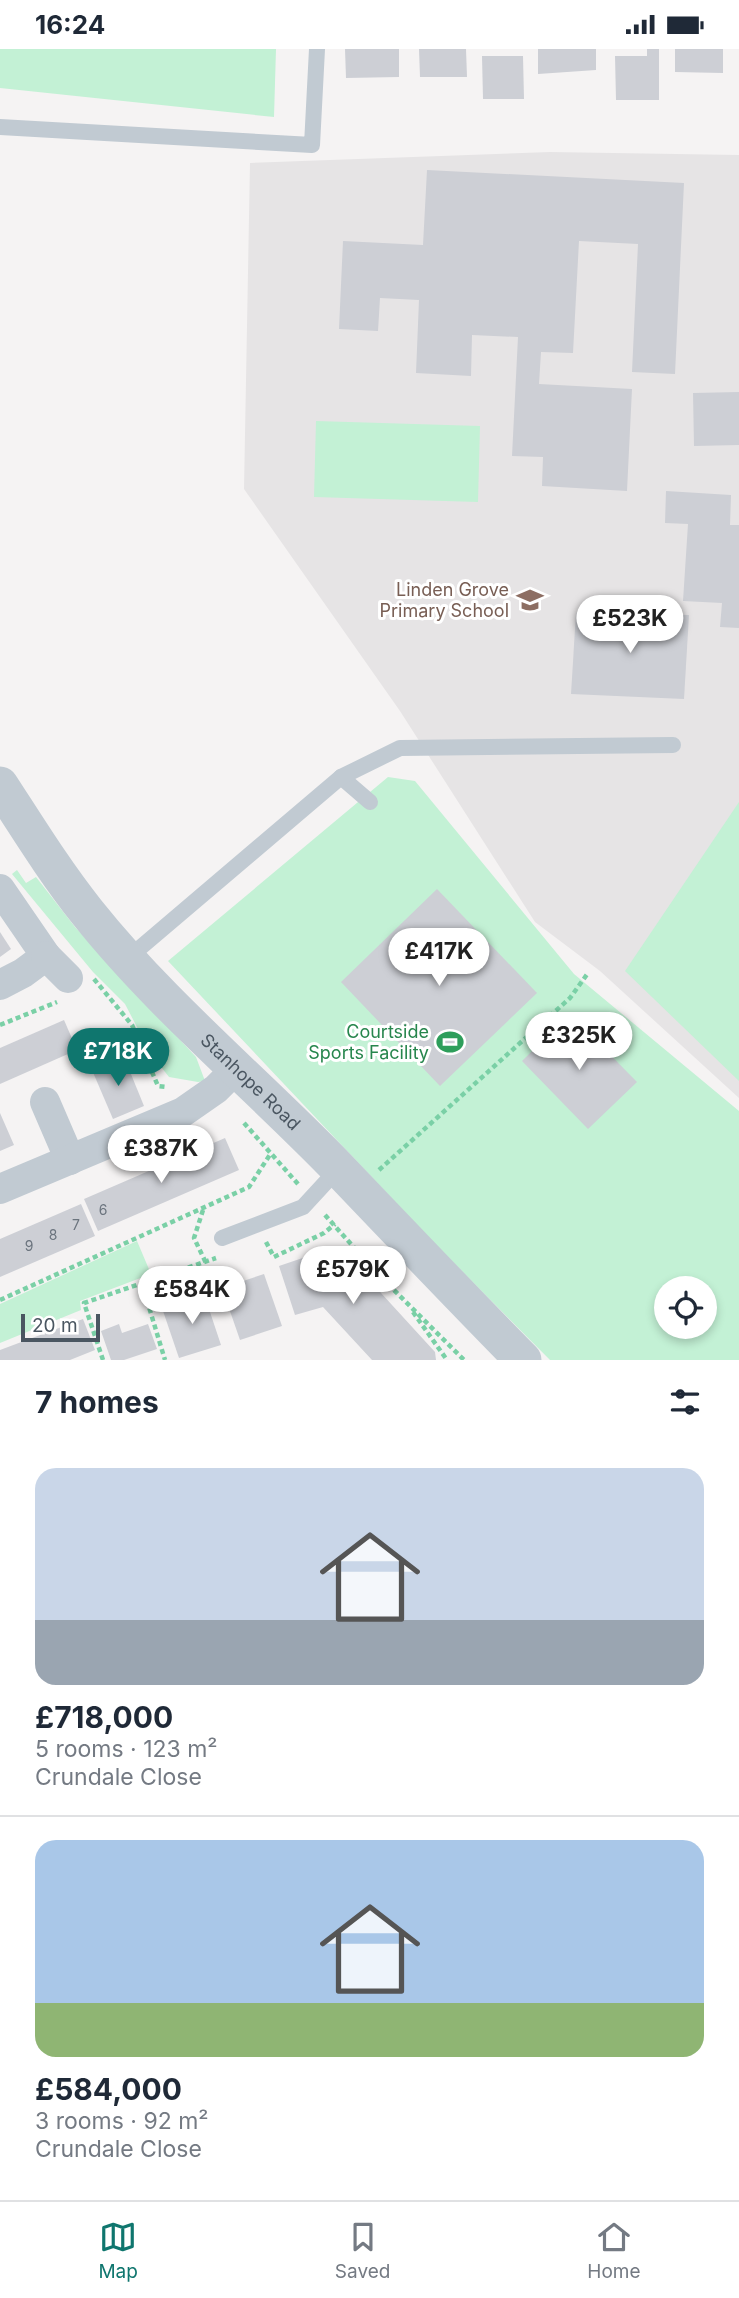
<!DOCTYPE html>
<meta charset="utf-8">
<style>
:root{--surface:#fff;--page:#f2f2f3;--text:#1f2937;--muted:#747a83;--line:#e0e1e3;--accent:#0f766e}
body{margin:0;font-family:Inter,sans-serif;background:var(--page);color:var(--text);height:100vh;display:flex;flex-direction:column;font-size:26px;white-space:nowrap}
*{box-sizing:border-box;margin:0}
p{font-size:23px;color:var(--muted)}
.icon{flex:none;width:38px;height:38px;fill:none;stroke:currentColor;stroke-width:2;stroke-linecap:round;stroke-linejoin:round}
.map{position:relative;height:1311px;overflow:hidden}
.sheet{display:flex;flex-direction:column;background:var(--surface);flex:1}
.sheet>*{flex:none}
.buttons{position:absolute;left:654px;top:1227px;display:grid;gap:14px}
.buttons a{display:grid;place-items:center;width:63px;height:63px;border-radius:50%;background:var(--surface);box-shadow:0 4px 10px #0003;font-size:35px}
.scale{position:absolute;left:21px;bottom:18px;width:79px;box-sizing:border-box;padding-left:7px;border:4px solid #4a5661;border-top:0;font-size:19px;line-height:24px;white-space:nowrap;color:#4a5661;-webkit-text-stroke:5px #fff;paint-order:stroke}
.price{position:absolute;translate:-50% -60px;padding:0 16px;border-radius:24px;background:#fff;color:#222;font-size:23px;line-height:46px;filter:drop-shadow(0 2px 4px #0008)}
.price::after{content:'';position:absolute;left:50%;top:42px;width:21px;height:16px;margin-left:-10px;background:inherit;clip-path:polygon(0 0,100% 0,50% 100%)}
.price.current{background:var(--accent);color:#fff}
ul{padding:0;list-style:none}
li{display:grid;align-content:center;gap:14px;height:371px;padding:0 35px}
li+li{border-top:2px solid var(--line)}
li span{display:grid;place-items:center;height:217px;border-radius:21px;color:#555}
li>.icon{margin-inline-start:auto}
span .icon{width:126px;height:126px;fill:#fffc;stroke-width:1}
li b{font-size:30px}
h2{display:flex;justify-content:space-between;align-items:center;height:84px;padding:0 35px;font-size:30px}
.status{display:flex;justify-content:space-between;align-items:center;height:49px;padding:0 35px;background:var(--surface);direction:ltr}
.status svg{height:19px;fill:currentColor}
.dock{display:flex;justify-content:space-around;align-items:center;height:98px;border-top:2px solid var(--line);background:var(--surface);font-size:19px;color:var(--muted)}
.dock a{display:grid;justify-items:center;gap:4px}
.dock .current{color:var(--accent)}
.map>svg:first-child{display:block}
.education{fill:#e6e4e5}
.green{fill:#c3f1d5;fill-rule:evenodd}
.building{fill:#cdcfd5}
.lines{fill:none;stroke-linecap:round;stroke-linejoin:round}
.path{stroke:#7ad0a6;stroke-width:4.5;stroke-dasharray:5 3.5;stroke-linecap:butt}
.service{stroke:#c1cad2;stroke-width:16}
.minor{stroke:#c1cad2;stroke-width:30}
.tertiary{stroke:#c1cad2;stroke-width:37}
.labels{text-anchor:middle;stroke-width:6;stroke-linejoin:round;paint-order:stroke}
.number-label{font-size:14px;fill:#6b747e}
.education-label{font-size:18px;fill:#785e54;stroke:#fff;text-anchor:end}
.leisure-label{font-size:18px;fill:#27864d;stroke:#fff;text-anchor:end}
.street-label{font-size:18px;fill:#4a5661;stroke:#fff}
</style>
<div class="status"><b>16:24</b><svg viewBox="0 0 49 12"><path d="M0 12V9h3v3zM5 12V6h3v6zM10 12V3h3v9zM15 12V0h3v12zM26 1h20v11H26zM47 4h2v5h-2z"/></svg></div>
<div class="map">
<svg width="739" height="1311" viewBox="0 0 739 1311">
<rect width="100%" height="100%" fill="#f5f3f3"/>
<!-- education -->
<path class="education" d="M550,103L739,106V1049L600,922L535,873L400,662L244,440L250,114Z"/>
<!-- green -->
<g class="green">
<path d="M0,0H276L274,68L0,39Z"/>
<path d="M316,372L480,377L478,453L314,448Z"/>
<path d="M388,728L415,732L574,925L739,1062V1311H550L434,1194L168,912ZM667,1239H705V1278H667Z"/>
<path d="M739,753V1032L625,922Z"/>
<path d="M17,821L26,834L36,828L75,878L196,1008L205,1032L198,1033L169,1028L151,1005L125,955L93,923L12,825Z"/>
<path d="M137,1192L151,1225L80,1252L81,1261L0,1294V1255Z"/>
</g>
<!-- building -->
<g class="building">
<path d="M345,0H399V28L346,29Z"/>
<path d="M419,0H466L467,28H420Z"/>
<path d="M538,0H596V21L538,25Z"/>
<path d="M647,0H659V51H616L615,7H647Z"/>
<path d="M675,0H723V24L675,23Z"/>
<path d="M482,7H523L524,50H483Z"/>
<path d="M427,121L684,134L675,325L632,323L638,195L579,192L573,304L541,303L539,335L632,340L627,442L542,437L543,408L512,407L518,288L472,286L471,327L416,324L419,251L380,249L378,282L339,280L343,192L423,196Z"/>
<path d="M739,343V396L694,397L693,344Z"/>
<path d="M666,442L731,446L730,476H739V579L720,578L722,554L683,552L688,475L665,474Z"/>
<path d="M576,564L689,566L684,650L571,645Z"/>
<path d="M437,840L537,944L440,1037L341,933Z"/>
<path d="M0,883L11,900L0,908Z"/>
<path d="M570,965L637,1033L588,1080L522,1012Z"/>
<path d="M64,971L77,1001L0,1035V999Z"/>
<path d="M124,1008L144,1057L113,1070L92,1021Z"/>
<path d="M0,1064L14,1096L0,1102Z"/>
<path d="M225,1089L239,1121L98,1182L84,1150Z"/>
<path d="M81,1155L95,1187L0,1228V1190Z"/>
<path d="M338,1197L435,1303L436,1311H372L323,1258L295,1266L279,1217Z"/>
<path d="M264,1225L282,1277L240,1291L222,1239Z"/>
<path d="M204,1245L221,1296L179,1309L162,1259Z"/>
<path d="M83,1270L95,1301L70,1311H0V1301Z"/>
<path d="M119,1275L122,1284L148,1275L157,1300L124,1311H111L101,1282Z"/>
</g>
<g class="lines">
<!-- path -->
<g class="path">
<path d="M94,930L132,976L158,1037L167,1038"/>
<path d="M0,976L57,953"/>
<path d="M244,1074L298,1135"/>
<path d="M379,1121L570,949L588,924"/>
<path d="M203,1161L194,1189L206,1214"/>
<path d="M325,1166L375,1222L464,1311"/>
<path d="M266,1193L274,1208L324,1184L335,1175"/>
<path d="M142,1235L165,1311"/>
<path d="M0,1251L249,1138L271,1104"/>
<path d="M413,1263L447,1311"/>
<path d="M103,1311L84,1254L216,1209"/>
</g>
<!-- service -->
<g class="service">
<path d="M0,78L312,96L317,0"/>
<path d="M341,728L370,753"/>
<path d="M127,910L341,728L400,699L673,696"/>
<path d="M222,1189L303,1158L338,1120"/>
</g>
<!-- minor -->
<g class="minor">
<path d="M0,840L46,907L23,924L0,936"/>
<path d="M46,907L68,929"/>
<path d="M45,1053L70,1111"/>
<path d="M0,1140L183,1063L216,1040L235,1021"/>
</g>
<!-- tertiary -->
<path class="tertiary" id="s1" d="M0,736C28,779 55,823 87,863C162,957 256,1034 339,1120C400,1184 461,1248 523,1311"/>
</g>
<!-- icons -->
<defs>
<g id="school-bare" transform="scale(2.1)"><path d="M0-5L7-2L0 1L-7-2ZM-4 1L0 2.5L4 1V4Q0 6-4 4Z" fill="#8d6e63" stroke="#fff" stroke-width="2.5" paint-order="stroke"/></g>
<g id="stadium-bare" transform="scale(2.1)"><path d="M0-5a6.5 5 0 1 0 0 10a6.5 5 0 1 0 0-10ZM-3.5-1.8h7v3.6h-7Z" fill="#2e9e5b" stroke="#fff" stroke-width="2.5" paint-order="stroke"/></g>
</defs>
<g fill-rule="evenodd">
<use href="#school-bare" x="530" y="551"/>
<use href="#stadium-bare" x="450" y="993"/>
</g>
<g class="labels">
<!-- number labels -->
<g class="number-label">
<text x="103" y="1166">6</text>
<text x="76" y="1181">7</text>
<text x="53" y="1191">8</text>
<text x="29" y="1202">9</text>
</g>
<!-- education labels -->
<g class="education-label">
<text x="509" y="547">Linden Grove<tspan x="509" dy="21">Primary School</tspan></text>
</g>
<!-- leisure labels -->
<g class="leisure-label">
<text x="429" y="989">Courtside<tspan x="429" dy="21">Sports Facility</tspan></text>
</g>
<!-- street labels -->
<g class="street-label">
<text dy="6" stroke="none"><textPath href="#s1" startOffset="390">Stanhope Road</textPath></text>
</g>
</g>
</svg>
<div class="buttons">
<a><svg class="icon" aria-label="locate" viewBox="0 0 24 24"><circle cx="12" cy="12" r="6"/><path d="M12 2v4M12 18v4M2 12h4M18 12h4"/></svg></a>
</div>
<div class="scale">20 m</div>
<b class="price" style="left:630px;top:606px">£523K</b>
<b class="price" style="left:439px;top:939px">£417K</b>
<b class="price" style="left:579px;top:1023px">£325K</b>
<b class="price current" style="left:118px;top:1039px">£718K</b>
<b class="price" style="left:161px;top:1136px">£387K</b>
<b class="price" style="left:353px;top:1257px">£579K</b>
<b class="price" style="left:192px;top:1277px">£584K</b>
</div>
<section class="sheet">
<h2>7 homes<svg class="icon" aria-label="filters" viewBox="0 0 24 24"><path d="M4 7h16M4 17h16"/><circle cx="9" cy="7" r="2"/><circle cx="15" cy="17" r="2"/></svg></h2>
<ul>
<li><span style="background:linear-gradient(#c9d6e8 70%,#9aa5b1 0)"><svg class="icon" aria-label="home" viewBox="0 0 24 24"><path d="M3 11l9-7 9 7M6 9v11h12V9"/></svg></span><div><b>£718,000</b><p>5 rooms · 123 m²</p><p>Crundale Close</p></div></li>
<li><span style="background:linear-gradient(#a9c7e8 75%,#8fb573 0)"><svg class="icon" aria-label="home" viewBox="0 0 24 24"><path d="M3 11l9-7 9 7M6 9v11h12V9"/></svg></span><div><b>£584,000</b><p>3 rooms · 92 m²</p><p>Crundale Close</p></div></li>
</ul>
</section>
<nav class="dock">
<a class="current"><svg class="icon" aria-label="map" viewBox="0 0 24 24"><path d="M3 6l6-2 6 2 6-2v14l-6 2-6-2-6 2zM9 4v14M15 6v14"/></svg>Map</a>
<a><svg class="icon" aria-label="saved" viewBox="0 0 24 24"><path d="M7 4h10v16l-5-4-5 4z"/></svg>Saved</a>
<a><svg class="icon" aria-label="home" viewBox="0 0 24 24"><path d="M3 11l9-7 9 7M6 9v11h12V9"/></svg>Home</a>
</nav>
